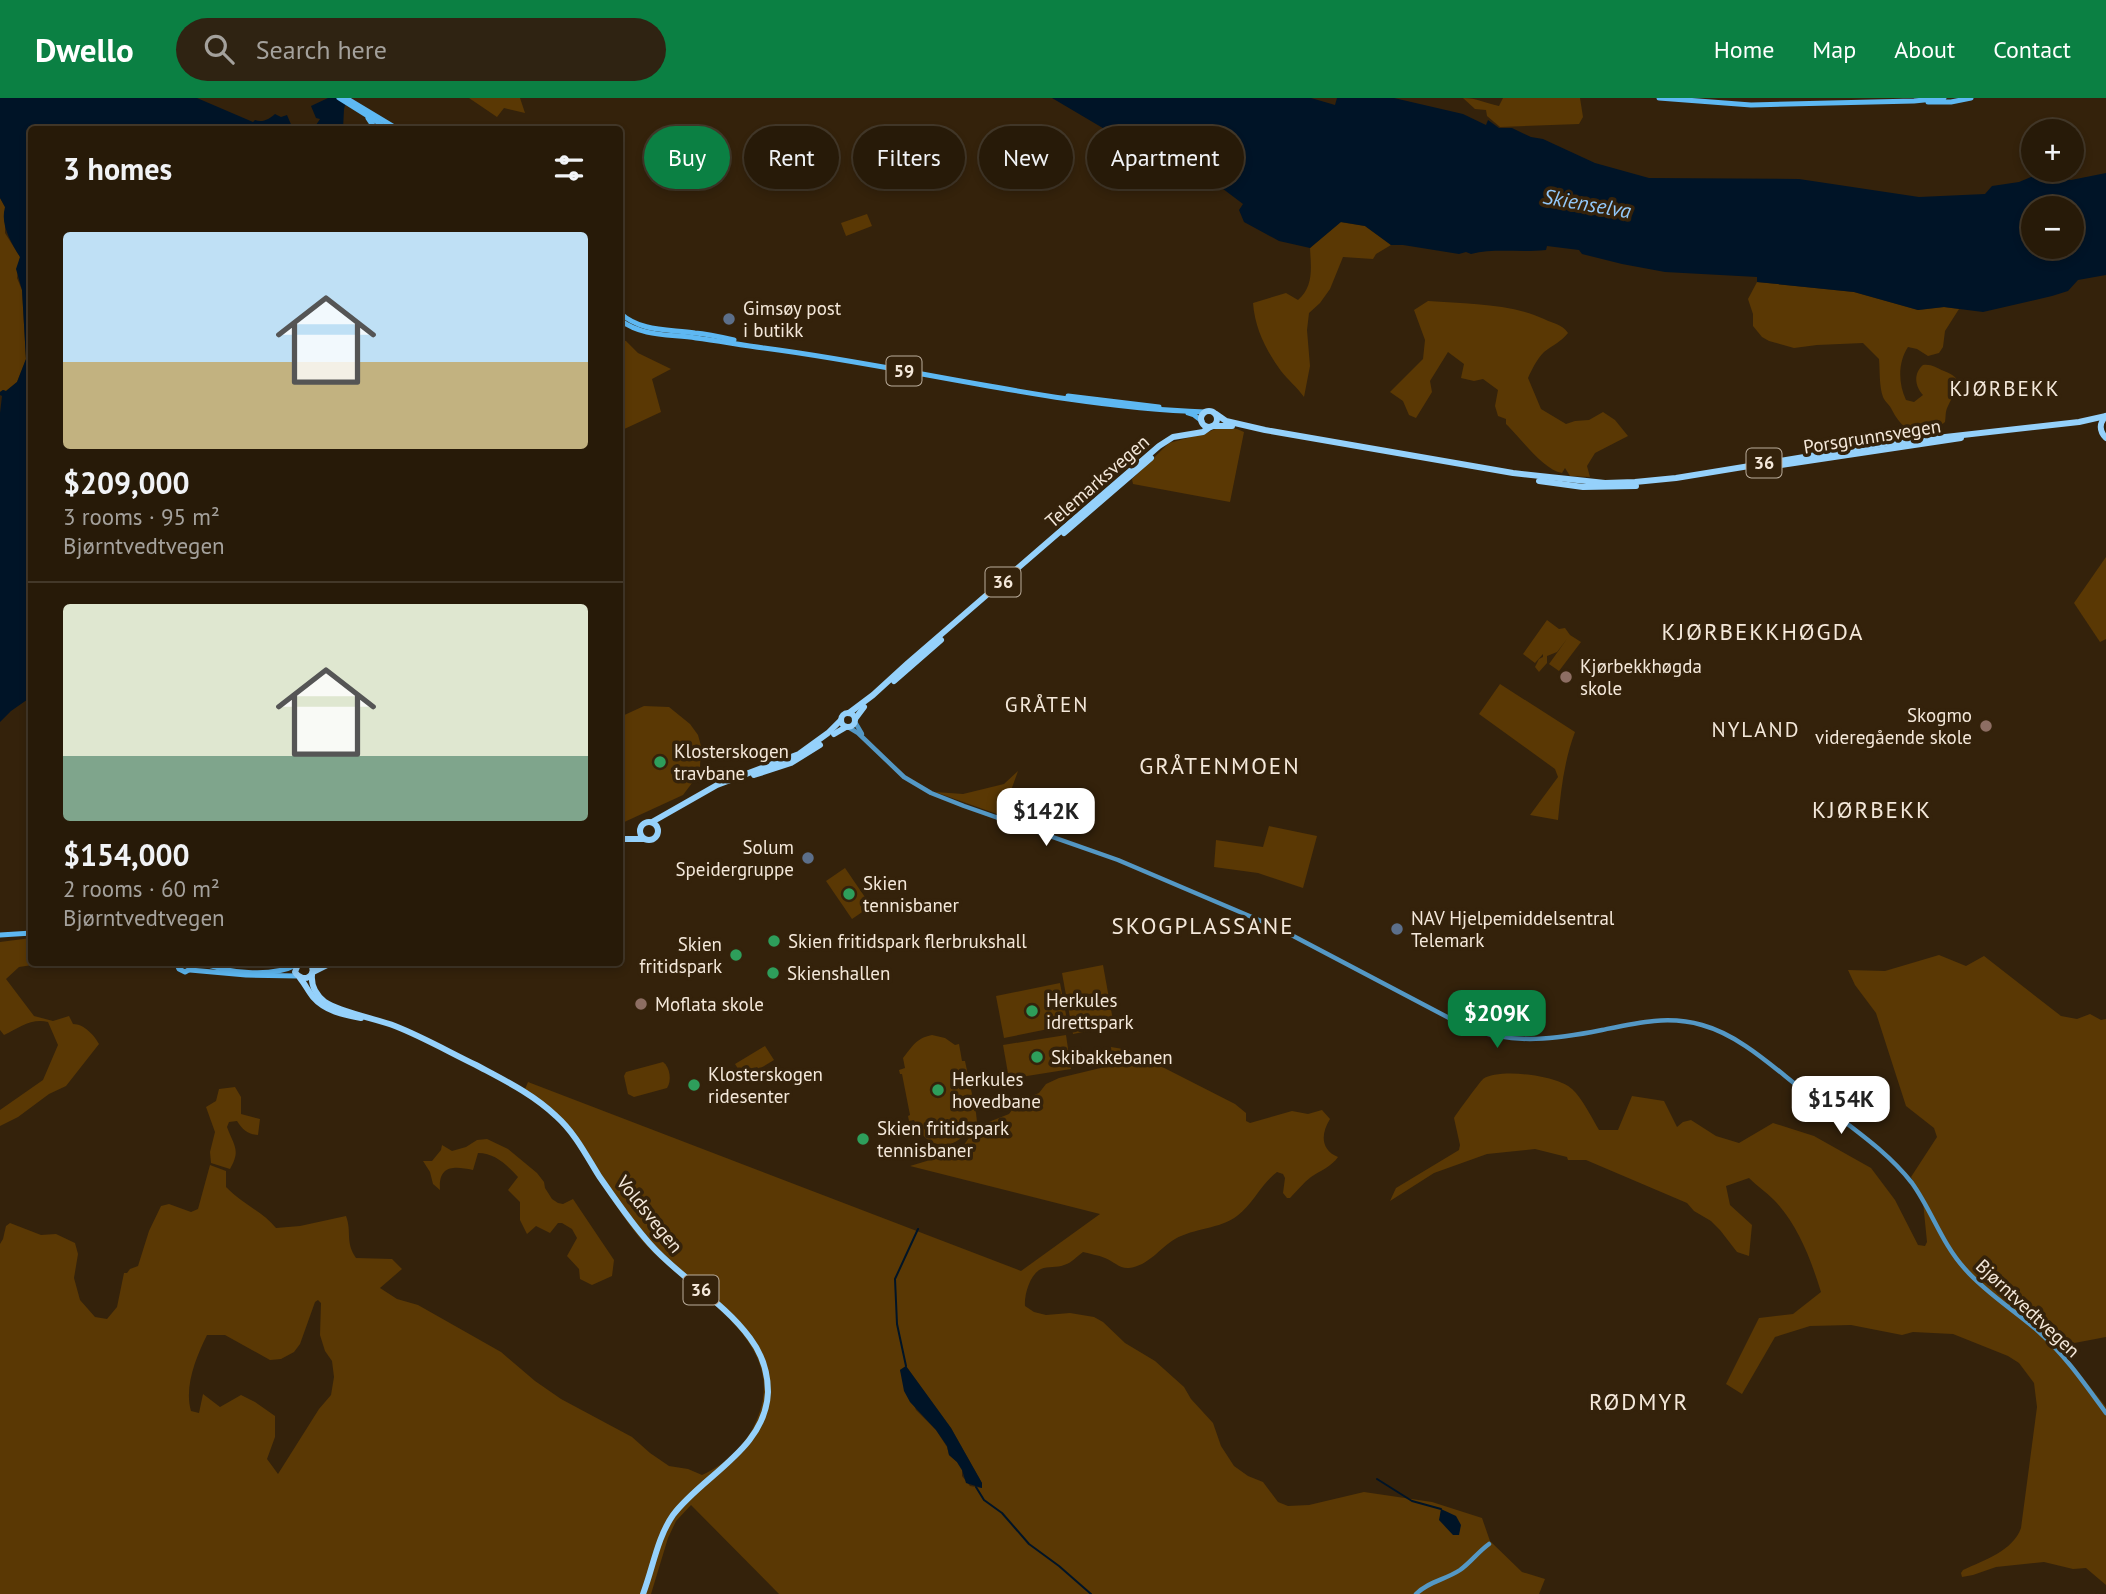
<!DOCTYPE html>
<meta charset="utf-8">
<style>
:root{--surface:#271a08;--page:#2f2312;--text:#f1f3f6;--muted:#a4a19c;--line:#433829;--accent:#0b8043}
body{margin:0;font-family:"PT Sans",sans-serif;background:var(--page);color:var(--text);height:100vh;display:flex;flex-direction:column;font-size:26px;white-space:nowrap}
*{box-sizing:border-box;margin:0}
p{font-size:23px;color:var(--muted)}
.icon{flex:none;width:38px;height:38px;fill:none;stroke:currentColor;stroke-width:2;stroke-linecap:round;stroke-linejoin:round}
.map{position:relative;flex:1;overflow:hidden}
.details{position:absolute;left:28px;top:28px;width:595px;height:840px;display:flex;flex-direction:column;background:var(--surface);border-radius:7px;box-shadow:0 4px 10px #0003,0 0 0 2px var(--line)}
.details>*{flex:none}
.hud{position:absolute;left:644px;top:28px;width:665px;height:63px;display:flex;gap:14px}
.fabs{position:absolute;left:2021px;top:21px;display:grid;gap:14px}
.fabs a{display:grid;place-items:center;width:63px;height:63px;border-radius:50%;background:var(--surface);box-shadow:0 4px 10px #0003,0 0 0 2px var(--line);font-size:35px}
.price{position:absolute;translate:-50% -60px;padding:0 16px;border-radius:14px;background:#fff;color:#222;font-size:23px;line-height:46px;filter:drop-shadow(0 2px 4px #0008)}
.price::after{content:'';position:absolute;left:50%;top:42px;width:21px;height:16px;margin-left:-10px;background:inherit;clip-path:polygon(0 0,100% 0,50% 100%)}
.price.selected{background:var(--accent);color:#fff}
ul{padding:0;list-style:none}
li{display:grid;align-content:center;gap:14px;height:371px;padding:0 35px}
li+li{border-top:2px solid var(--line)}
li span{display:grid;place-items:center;height:217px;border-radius:7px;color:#555}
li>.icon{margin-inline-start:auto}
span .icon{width:126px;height:126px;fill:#fffc;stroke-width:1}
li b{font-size:30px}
h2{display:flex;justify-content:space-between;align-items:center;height:84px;padding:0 35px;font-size:30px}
.pill{padding:0 24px;border-radius:32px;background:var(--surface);box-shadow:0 4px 10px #0003,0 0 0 2px var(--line);font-size:24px;line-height:63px}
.pill.selected{background:var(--accent);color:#fff}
header{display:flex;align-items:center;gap:42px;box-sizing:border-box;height:98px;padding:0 35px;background:var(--accent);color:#fff}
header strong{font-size:33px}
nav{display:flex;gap:38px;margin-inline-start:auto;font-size:24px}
.search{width:490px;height:63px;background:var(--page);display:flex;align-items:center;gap:18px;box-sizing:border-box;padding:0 24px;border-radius:38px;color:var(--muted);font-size:26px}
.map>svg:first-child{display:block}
.green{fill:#5a3804;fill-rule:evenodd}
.water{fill:#001427;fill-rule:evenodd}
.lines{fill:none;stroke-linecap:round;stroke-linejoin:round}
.stream{stroke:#001427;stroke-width:2}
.secondary{stroke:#5498c5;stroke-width:4.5}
.primary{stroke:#5eb8f2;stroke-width:5}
.highway{stroke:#95d1fb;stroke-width:6}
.service-dot{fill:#5c6f8a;stroke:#34220b;stroke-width:2.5}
.education-dot{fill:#8d6e63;stroke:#34220b;stroke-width:2.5}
.leisure-dot{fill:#2e9e5b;stroke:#34220b;stroke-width:2.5}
.labels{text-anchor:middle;stroke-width:7;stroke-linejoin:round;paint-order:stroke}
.shield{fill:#34220b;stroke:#baad9c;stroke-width:2}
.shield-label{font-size:18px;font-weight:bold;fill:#f4e8da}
.poi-label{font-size:19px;fill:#f4e8da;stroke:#34220b;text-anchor:start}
.street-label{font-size:19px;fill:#f4e8da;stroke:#34220b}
.water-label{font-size:21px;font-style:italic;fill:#92c8f9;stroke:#34220b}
.neighbourhood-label{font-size:21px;letter-spacing:2px;fill:#f4e8da;stroke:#34220b}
.quarter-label{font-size:23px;letter-spacing:2px;fill:#f4e8da;stroke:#34220b}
</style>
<header>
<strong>Dwello</strong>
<div class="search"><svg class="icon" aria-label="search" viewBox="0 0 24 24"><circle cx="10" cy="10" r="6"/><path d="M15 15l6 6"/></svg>Search here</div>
<nav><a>Home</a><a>Map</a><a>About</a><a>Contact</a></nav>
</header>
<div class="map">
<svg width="2106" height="1496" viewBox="0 0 2106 1496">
<rect width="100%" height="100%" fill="#34220b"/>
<!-- green -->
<g class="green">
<path d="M469,0H520L525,15L504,10L497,19Z"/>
<path d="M1463,0C1477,0 1485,5 1499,8L1503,0H1580L1583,19L1579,26L1500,29L1487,18L1486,12L1475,11Z"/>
<path d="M0,100L5,109V135L20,159L17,180L22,192L26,261L17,284L6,293L3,292L0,294Z"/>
<path d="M867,116L872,128L846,138L841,125Z"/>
<path d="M1340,124L1365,128L1391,147L1376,156L1373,161L1343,159L1330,191L1320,205L1309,215L1307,232L1310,268L1304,299C1297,289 1288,282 1281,273C1266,252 1255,231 1253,205L1286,195L1298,202C1314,188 1311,170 1310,150Z"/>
<path d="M1757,184L1854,194L1918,212L1944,209L1959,211L1945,233L1943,249L1939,255L1928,258L1917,251L1908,249C1898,264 1898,285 1906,302L1914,304L1923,297C1915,288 1913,276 1923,267C1932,266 1936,270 1944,273C1968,282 1955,292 1948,308C1945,313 1946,319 1945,324C1924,343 1904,336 1892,312C1890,307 1885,304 1883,299C1879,288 1880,272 1879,261L1863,245L1817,247L1794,250L1769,243L1762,239L1753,228V216L1748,201Z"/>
<path d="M1428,203C1466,206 1509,205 1544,221C1554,226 1562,226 1568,235C1561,244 1553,247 1544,254C1537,261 1532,271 1528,280L1541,311L1566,326L1575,323L1589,322L1603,314L1615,322L1628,338L1595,355L1587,368L1590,379L1570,378L1565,370L1562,375C1543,372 1520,339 1506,326V321L1498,318L1495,308L1498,292L1483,281L1474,283L1461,280L1464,266L1448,254L1430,283L1432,294L1416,320L1409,317L1403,303L1390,294L1423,261L1425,242L1414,212Z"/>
<path d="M620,241L626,243L638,255L671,271L652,281L661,314L620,333Z"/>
<path d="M1220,329L1237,331L1244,334L1230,404L1133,386L1132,381L1169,345L1206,335Z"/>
<path d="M2106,459V541L2100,544L2074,505Z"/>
<path d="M1547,522L1559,531L1565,530L1570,537L1581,544L1559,573L1549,566L1567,541L1557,554L1547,558V565L1539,574L1535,569L1539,561L1543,559V556L1535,565L1523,556Z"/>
<path d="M1500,586L1575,634C1564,663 1561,692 1558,722L1530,717L1558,679L1555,671L1479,616Z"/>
<path d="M644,608L669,609L690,626L698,637L701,648L700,669L695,681L683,697L620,726V619Z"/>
<path d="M1018,673L1005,709L997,716L935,694L963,696L1004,686Z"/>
<path d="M1269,728L1317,738L1303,790L1258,775L1214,769L1216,742L1263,749Z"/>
<path d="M845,770L871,808L852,821L826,783Z"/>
<path d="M31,840L32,864L46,865L19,869L6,881L34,918L53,923L69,918L73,926C84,926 94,937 99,946L66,988L49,996L18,1019L0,1028V1012L43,982L58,947L48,924C31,920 19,930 4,937L0,932V844Z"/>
<path d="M1939,857L1966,868L1984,858L2061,918L2077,921L2090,916L2101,922L2106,921V1239L2069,1246L2056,1244L2063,1255L2106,1309V1487L2086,1470L2073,1471L2044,1464L1996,1469L1973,1477L1962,1479L1961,1475L1963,1472C1984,1462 2013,1453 2021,1430L2037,1309L2034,1285L2019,1265L2008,1258L1953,1236L1913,1234L1902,1237L1851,1227L1810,1228L1775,1239L1742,1296L1726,1286L1759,1220L1793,1216L1821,1194C1811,1162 1798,1127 1774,1102C1766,1094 1757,1088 1749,1080L1726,1088L1730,1107L1752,1127L1749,1158L1737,1154L1720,1132L1711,1123L1694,1113L1687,1105L1586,1062H1568L1567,1059L1535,1051L1487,1056L1434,1075L1390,1103L1396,1090L1459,1052L1460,1047L1454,1020C1456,1016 1480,984 1483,981C1499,970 1558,977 1572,991C1582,1000 1592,1020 1599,1032H1618L1632,998L1664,1003L1677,1029L1683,1024L1691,1022L1716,1038L1739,1045L1773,1025L1814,1038L1871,1070L1895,1102L1918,1147L1925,1148L1927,1144L1923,1104L1911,1079L1937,1039L1934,1030L1906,1008L1876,915L1855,887L1848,872L1885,873Z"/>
<path d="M1103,867L1114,928L1073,936L1062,875Z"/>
<path d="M1060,885L1068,927L1004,940L996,898Z"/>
<path d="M932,937L945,940L955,947L959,946L962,963H965L976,1015L977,1024L975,1027L976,1029L1009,1016L1018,1004L1039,995L1046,986L1059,980L1113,967L1111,949L1129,952L1235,1006L1246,1015V1023L1250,1025L1292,1013L1308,1016L1322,1012L1330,1021C1321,1035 1320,1052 1338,1059C1332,1068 1320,1073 1311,1079C1303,1085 1297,1093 1290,1100H1287L1283,1095L1285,1080L1283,1076L1277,1074C1261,1086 1253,1106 1237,1118C1220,1131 1194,1130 1175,1141C1160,1150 1148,1168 1129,1170C1120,1171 1113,1163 1105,1160C1098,1157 1090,1156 1083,1154C1077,1158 1072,1165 1064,1167C1057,1170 1048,1168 1041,1171C1030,1176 1024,1197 1025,1208L1034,1214L1046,1217L1070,1215L1094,1219L1103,1224L1125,1245L1155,1263L1184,1289L1191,1301L1213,1325L1221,1348L1234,1368L1248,1378L1263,1384L1278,1404L1288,1408L1309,1407L1364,1394L1432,1404L1482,1420L1490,1443L1522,1474L1545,1481L1539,1496H779L691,1407L676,1423L668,1440L651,1496H0V1146L3,1141L6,1128L10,1125L41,1137L56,1136L75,1145L78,1156L74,1180L80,1202L95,1219L107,1221L117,1209L124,1175H127L130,1171L138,1168L149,1133L161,1108L169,1106L191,1114L198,1111L210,1067L226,1073V1089C241,1105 263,1114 276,1130L300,1128L346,1118C352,1134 345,1144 356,1160L392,1161L402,1171L380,1190L397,1201L418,1207L501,1254L535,1283L561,1301L632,1339L650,1355L669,1368L688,1371L702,1377C725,1367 748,1345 757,1321C791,1242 690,1195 646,1147C614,1111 593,1067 564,1029L553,1018L523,996L528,984L1021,1173L1100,1116L910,1068L960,1053L974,1032H968C951,1057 923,1048 914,1022L909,1023L908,1018L910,1017L902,976H900L899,972L905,970L903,960C912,949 916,940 932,937ZM318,1202L321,1205L320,1237L325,1253L332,1263L334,1279L331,1297L319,1311L278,1376L267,1361L275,1339V1318L255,1304L241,1297L220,1309L203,1296L199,1315L191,1313C184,1289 196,1259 207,1237H225L270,1262L281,1261L294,1254L300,1246L315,1204ZM906,1268L951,1330L982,1385V1390L970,1388L962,1378V1372L957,1364L949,1357L947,1349L936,1332L916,1312L900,1272Z"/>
<path d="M1066,937L1071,971L1009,981L1003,947Z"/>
<path d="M765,948L774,962L759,971L757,969L742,977L735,966Z"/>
<path d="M663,964C670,969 672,983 667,990L634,999L628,996L624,978L626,974Z"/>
<path d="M235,989L241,999V1016L260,1021L258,1037C247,1036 243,1032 237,1023L229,1024L227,1029C234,1048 241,1052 230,1071L211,1065L210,1054L215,1034L206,1009L216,1003L219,991Z"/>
<path d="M487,1041L508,1051L537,1075L544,1084L545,1090L552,1101L558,1105L563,1106L573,1101L614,1162L612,1178L592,1187L580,1181L579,1171L567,1158L577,1140L572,1131L562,1125H558L550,1135L536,1128L527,1136L520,1122V1104L508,1092L518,1079C507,1067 495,1055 478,1055L473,1072C454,1068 438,1067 440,1092L433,1086L430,1074L423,1063H432L441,1052L442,1047L452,1053L466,1049L477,1042Z"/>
</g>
<!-- water -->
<g class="water">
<path d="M0,0H197L253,24L255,22C263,25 269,21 275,16L281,19L287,17L293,31L32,32L31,599L11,613L0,624V315L2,298L0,297V294L3,292L6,293L17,284L26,261L22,192L16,171L20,159C11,144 0,127 5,109L0,100Z"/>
<path d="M328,0H347L344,11L343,31H322L316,27L320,21L316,20L311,8Z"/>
<path d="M1052,0H1311L1335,7L1337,0H1394L1463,16L1486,27L1488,22L1499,30H1512L1531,39L1543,41L1595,65L1649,80L1799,81L1919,99L1985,96L1992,88L2019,84L2036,77L2071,82L2106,75V177L2078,182L2068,193L2052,198L1983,214L1944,209L1918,212L1854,194L1757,184V179L1665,174L1622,166L1582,156L1579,152L1547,148L1546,152C1520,155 1495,150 1471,156L1466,154L1459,156L1403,147H1391L1365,128L1341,124L1310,150L1279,143L1244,124L1239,112L1243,106L1206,78L1151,53L1145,55ZM2034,110H2072V149H2034Z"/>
<path d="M906,1268L951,1330L982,1385V1390L966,1385L962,1372L957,1364L949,1357L947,1348L936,1332L910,1304L904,1293L900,1272Z"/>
<path d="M1441,1411L1456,1418L1461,1427L1459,1437H1453L1439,1422Z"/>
</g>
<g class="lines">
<!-- stream -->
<g class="stream">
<path d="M906,1268L897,1226L895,1181L918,1131"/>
<path d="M1377,1381L1412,1403L1441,1411"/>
<path d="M976,1389L984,1402L1002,1415L1029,1446L1059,1468L1091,1496"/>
</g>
<!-- secondary -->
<g class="secondary">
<path d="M855,624L862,636"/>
<path d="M848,629L858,635L904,679L931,695L964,708L1118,762L1280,831L1470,931C1515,947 1557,941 1602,932C1635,925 1668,917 1702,927C1742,938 1776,972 1808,996"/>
<circle cx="1814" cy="1001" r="7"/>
<path d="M1820,1005C1852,1030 1887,1053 1912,1085C1932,1113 1942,1146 1965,1171C1986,1195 2014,1212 2038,1233C2065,1257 2085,1286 2106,1315"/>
<path d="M1416,1496C1429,1483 1445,1482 1460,1472C1470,1465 1478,1454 1489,1446"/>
</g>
<!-- primary -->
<g class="primary">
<path d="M339,0L390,32"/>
<path d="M346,0L399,32"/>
<path d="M1659,0L1751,7L1914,3L1944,0"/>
<path d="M1928,4H1951L1971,0"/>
<path d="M368,20L376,32"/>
<path d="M620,215C641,234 668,231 695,235C708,236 721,239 734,242"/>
<path d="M620,222C643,239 669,236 696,240C719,243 741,247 764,250C911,269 1057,309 1205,314"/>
<path d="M1068,298L1159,309"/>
<path d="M1188,315L1194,317L1202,323"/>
<path d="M0,837L32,835"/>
<path d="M176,864L179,871L185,874L192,870L194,864"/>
<path d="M200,864C226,875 271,880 296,867"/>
<path d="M190,872L246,877L298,878"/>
</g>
<!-- highway -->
<g class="highway">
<circle cx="1209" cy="321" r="8"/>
<path d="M1216,316L1226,323L1265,332L1513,375L1605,385L1635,384L1676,380L1883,346L2079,324L2106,318"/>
<path d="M2106,318C2099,325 2099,333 2106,340"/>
<path d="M1213,328H1232"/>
<path d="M1768,369L1961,340"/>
<path d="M1539,383L1583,389L1636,388"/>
<path d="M1064,435L1151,360"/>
<path d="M894,583L941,542"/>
<path d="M849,615L873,597L908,565L1159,348L1173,339L1203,334L1210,329"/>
<circle cx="848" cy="622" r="7"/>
<path d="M855,621L864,609"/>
<path d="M834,636L846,629"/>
<path d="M754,677L791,665L820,647"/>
<circle cx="649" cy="733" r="9"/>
<path d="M652,724L717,687L799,656L828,635L841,622"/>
<path d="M620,741H644"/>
<path d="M299,864L295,874C303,887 319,877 310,864"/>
<path d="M313,874L333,864"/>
<path d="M312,877C311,888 316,897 325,904C339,914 377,921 395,928C423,939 449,954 476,967C504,982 533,996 556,1018C575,1035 586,1057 599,1078C615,1101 631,1125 650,1146C680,1180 723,1203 750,1240C762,1256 768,1274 768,1294C766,1351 703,1377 673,1417C657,1440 653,1470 643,1496"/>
<path d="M300,880C305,886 308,893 313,899C325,913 344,917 361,920"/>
</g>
</g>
<!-- markers -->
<g class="service-dot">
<circle cx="729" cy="221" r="7"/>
<circle cx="808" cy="760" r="7"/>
<circle cx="1397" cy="831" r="7"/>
</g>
<g class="education-dot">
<circle cx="1566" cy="579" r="7"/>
<circle cx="1986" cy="628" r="7"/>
<circle cx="641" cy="906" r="7"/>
</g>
<g class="leisure-dot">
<circle cx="660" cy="664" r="7"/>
<circle cx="849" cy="796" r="7"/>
<circle cx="774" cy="843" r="7"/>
<circle cx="736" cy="857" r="7"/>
<circle cx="773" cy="875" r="7"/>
<circle cx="1032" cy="913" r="7"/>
<circle cx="1037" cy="959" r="7"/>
<circle cx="694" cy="987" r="7"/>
<circle cx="938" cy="992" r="7"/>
<circle cx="863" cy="1041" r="7"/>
</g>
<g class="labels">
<!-- shield labels -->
<g class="shield">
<rect x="886.5" y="258.5" width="35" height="29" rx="5"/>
<rect x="1746.5" y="350.5" width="35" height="29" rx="5"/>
<rect x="985.5" y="469.5" width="35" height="29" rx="5"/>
<rect x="683.5" y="1177.5" width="35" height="29" rx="5"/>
</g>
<g class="shield-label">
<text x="904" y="279">59</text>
<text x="1764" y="371">36</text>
<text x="1003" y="490">36</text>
<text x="701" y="1198">36</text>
</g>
<!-- poi labels -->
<g class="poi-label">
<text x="743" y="217">Gimsøy post<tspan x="743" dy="22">i butikk</tspan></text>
<text x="1580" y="575">Kjørbekkhøgda<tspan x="1580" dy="22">skole</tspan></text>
<text x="1972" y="624" text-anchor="end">Skogmo<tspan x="1972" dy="22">videregående skole</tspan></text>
<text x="674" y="660">Klosterskogen<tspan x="674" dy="22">travbane</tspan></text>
<text x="794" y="756" text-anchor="end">Solum<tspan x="794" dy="22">Speidergruppe</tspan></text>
<text x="863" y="792">Skien<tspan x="863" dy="22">tennisbaner</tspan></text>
<text x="1411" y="827">NAV Hjelpemiddelsentral<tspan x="1411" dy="22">Telemark</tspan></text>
<text x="788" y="850">Skien fritidspark flerbrukshall</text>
<text x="722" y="853" text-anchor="end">Skien<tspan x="722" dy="22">fritidspark</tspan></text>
<text x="787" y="882">Skienshallen</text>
<text x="1046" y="909">Herkules<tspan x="1046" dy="22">idrettspark</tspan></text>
<text x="655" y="913">Moflata skole</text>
<text x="1051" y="966">Skibakkebanen</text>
<text x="708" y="983">Klosterskogen<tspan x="708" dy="22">ridesenter</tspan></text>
<text x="952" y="988">Herkules<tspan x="952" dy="22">hovedbane</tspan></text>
<text x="877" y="1037">Skien fritidspark<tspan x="877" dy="22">tennisbaner</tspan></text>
</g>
<!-- street labels -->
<g class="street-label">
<text transform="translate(1872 338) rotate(-9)" y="7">Porsgrunnsvegen</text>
<text transform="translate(1097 383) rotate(-41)" y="7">Telemarksvegen</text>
<text transform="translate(650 1116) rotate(51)" y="7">Voldsvegen</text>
<text transform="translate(2028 1210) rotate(43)" y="7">Bjørntvedtvegen</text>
</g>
<!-- water labels -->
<g class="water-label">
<text transform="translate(1587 106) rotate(10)" y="7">Skienselva</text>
</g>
<!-- neighbourhood labels -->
<g class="neighbourhood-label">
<text x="2005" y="298">KJØRBEKK</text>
<text x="1047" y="614">GRÅTEN</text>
<text x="1756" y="639">NYLAND</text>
</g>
<!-- quarter labels -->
<g class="quarter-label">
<text x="1763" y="542">KJØRBEKKHØGDA</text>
<text x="1220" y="676">GRÅTENMOEN</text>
<text x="1872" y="720">KJØRBEKK</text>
<text x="1203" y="836">SKOGPLASSANE</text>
<text x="1639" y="1312">RØDMYR</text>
</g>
</g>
</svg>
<div class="fabs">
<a>+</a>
<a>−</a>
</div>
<b class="price" style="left:1046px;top:750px">$142K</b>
<b class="price selected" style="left:1497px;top:952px">$209K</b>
<b class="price" style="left:1841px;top:1038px">$154K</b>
<div class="hud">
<a class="pill selected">Buy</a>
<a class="pill">Rent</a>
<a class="pill">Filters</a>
<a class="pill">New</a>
<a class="pill">Apartment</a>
</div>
<section class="details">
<h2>3 homes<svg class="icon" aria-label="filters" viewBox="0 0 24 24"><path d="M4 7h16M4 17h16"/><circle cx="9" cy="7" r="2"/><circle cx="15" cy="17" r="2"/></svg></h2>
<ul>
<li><span style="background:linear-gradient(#bfe0f5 60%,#c2b280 0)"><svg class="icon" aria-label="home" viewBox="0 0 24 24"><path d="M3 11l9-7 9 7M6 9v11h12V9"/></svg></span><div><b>$209,000</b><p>3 rooms · 95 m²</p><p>Bjørntvedtvegen</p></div></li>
<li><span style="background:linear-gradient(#dfe7d0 70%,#7fa58c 0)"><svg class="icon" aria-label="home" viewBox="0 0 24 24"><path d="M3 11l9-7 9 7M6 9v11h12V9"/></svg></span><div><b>$154,000</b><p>2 rooms · 60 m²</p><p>Bjørntvedtvegen</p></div></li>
</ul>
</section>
</div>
